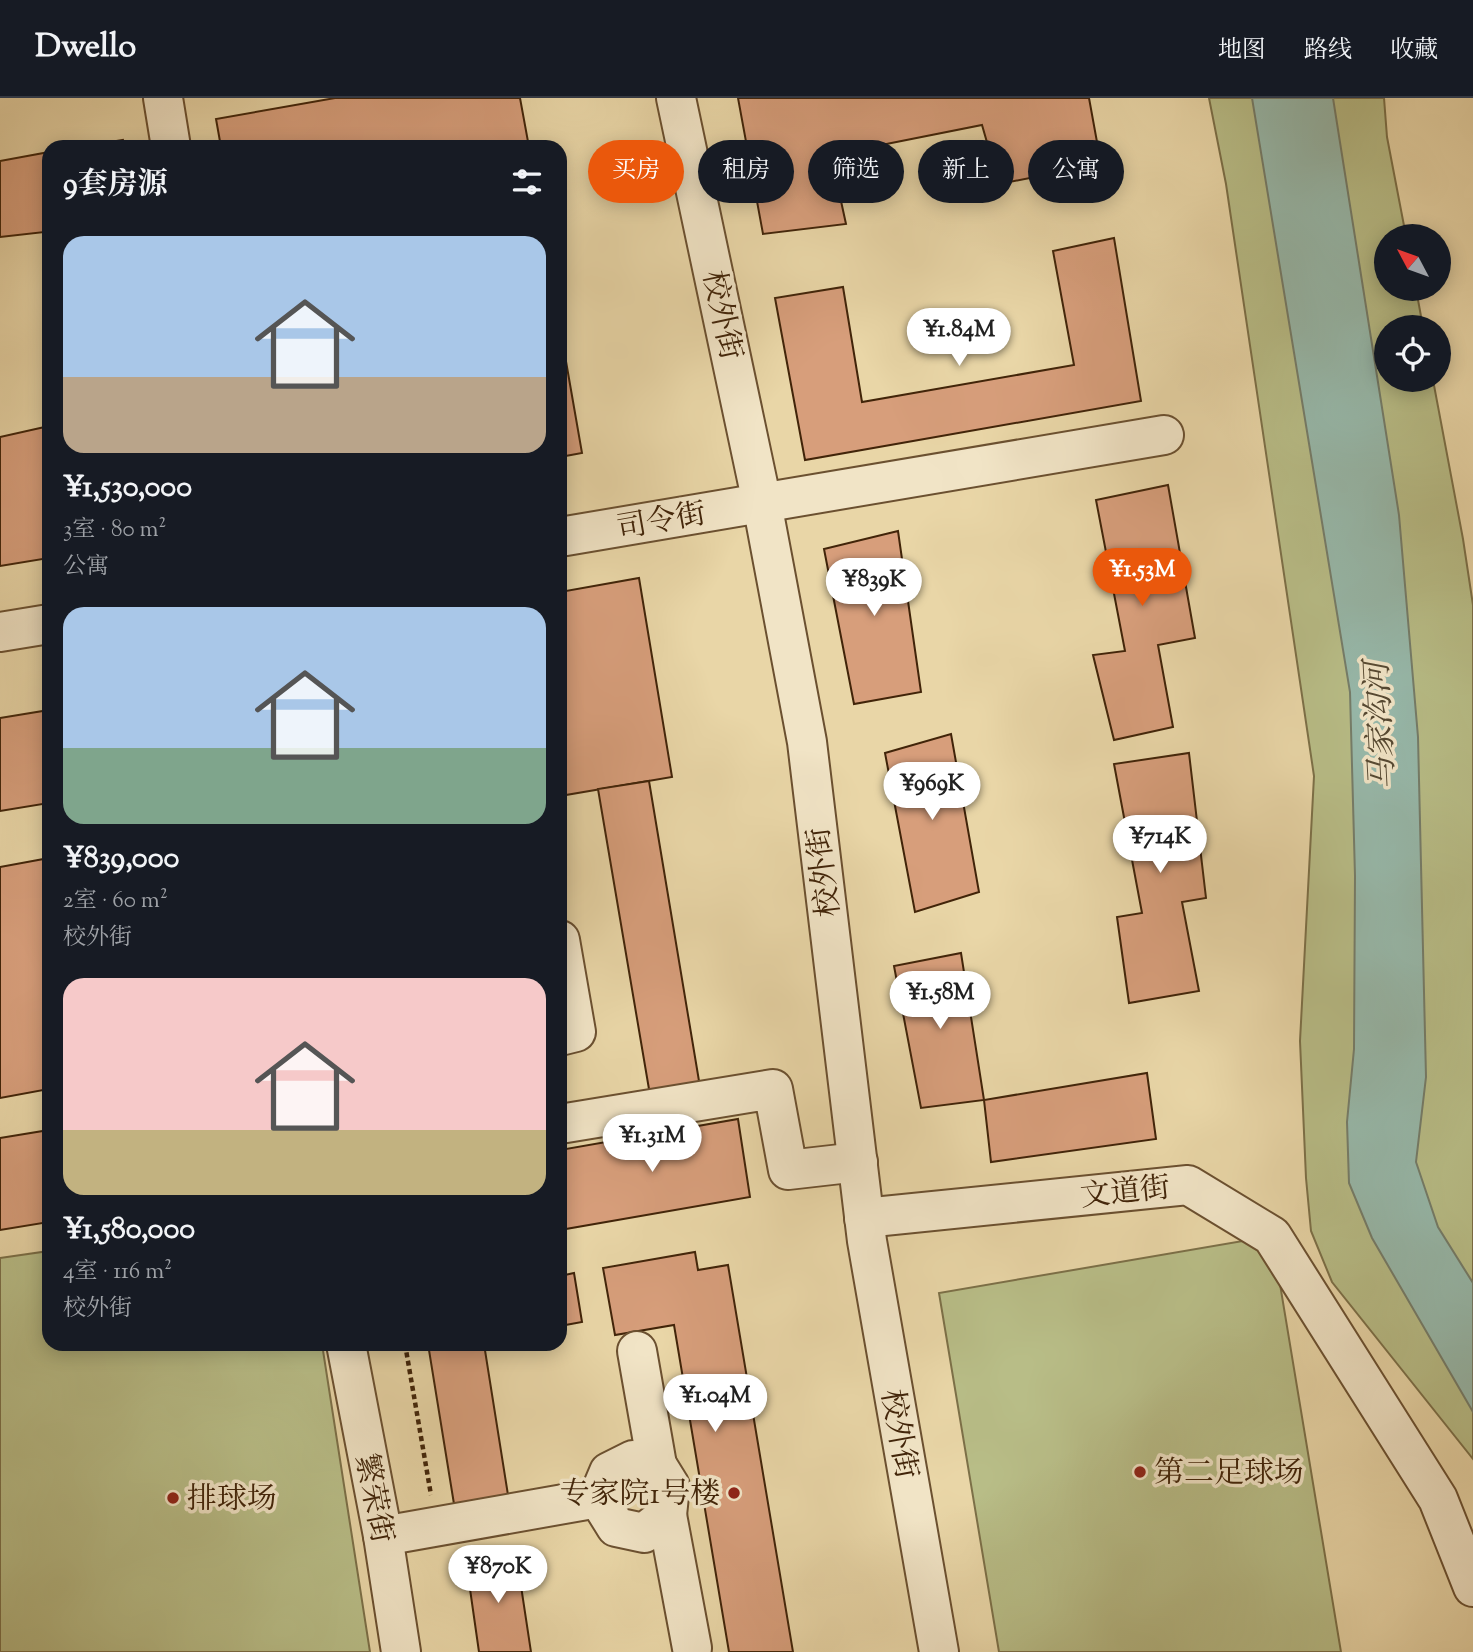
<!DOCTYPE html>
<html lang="zh">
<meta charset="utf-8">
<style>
:root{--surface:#171b24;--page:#20242c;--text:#f1f3f6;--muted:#9ea1a6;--line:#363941;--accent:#ea580c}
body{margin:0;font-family:"Sorts Mill Goudy","Noto Serif SC",serif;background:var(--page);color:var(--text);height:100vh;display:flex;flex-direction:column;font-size:26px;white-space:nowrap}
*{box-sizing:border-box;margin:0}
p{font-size:23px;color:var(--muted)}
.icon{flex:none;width:38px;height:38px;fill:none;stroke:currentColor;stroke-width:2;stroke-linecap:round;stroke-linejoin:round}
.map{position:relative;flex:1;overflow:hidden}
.sheet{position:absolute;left:42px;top:42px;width:525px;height:1211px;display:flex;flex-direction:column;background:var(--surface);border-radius:21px;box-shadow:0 4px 18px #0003}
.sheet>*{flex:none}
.top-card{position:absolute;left:588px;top:42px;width:665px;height:63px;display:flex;gap:14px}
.needle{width:46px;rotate:311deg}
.buttons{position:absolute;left:1374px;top:126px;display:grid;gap:14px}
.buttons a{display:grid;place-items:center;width:77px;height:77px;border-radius:50%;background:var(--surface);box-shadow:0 4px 18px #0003;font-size:35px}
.price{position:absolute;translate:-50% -60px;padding:0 16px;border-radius:24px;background:#fff;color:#222;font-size:23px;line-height:46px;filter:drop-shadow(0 2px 4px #0008)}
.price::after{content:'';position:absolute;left:50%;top:42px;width:21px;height:16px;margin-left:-10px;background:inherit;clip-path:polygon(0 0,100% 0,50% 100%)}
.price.on{background:var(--accent);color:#fff}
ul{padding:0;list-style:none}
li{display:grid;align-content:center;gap:14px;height:371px;padding:0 21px}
li span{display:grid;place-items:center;height:217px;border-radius:21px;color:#555}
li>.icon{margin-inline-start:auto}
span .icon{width:126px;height:126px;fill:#fffc;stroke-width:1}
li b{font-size:30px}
h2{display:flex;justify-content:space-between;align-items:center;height:84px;padding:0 21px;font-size:30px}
.pill{padding:0 24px;border-radius:32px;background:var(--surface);box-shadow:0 4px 18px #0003;font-size:24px;line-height:63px}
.pill.on{background:var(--accent);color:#fff}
header{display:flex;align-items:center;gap:42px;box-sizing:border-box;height:98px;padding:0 35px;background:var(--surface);border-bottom:2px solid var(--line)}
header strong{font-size:33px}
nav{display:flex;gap:38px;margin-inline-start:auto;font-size:24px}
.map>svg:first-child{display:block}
.green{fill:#b8bd87;stroke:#7c7048;stroke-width:2}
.water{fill:#97b9ab;stroke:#757d6a;stroke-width:2}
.building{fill:#d79e7b;stroke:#412409;stroke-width:2}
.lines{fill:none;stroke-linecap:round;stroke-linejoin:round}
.minor-casing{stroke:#6b5030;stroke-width:42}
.path{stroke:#412409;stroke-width:4.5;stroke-dasharray:5 3.5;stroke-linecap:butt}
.minor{stroke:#f1e4c6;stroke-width:38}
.poi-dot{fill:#8f2418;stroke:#f1e4c6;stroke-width:2.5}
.labels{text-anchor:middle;stroke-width:7;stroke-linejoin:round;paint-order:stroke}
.street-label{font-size:30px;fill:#412409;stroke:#f1e4c6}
.poi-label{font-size:30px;fill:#412409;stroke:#f1e4c6;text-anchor:start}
.water-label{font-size:32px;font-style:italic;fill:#564932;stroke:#f1e4c6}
</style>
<header>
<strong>Dwello</strong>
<nav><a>地图</a><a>路线</a><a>收藏</a></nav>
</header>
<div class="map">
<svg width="1473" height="1554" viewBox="0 0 1473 1554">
<rect width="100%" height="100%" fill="#e9d6a7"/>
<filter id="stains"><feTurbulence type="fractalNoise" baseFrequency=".00286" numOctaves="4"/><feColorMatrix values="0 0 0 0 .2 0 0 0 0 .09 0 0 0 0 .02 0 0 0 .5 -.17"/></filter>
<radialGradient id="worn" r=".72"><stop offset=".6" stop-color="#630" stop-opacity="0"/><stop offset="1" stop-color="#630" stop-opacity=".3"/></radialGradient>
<!-- green -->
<g class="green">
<path d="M1209,0H1384L1387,39L1406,138H1386V191H1416L1423,229H1386V282H1433L1463,441L1473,507V1361L1332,1184L1311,1133L1306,1080L1300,943L1314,678L1226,86Z"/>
<path d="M1272,1138L1341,1554H999L939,1195Z"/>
<path d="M49,1153V1246H322L370,1554H0V1160Z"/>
</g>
<!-- water -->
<path class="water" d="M1252,0H1333L1399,417L1418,639L1426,979L1416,1064L1438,1129L1473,1185V1314L1372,1140L1349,1085L1347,1024L1354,951L1355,778L1350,594Z"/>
<!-- building -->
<g class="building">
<path d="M335,0H520L529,49H221L216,21Z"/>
<path d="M738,0H1089L1101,66L999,86L982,27L831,57L846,126L763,136Z"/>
<path d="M123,42L125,49H80Z"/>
<path d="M49,54V158L44,134L0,139V63Z"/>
<path d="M1114,140L1141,303L805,362L775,200L843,189L862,304L1074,267L1053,153Z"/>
<path d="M560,229L582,355L560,359Z"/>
<path d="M49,328V460L0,468V339Z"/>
<path d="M1168,387L1195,540L1158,547L1173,629L1114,642L1093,557L1125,553L1096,402Z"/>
<path d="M898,433L921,594L854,606L824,451Z"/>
<path d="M639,480L672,679L560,698V494Z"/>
<path d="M49,612V705L0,713V620Z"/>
<path d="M951,636L979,794L915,814L885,655Z"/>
<path d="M1189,655L1206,800L1182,804L1199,893L1129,905L1117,819L1142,815L1114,666Z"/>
<path d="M649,683L700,989L650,997L598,691Z"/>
<path d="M49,760V991L0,1000V769Z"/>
<path d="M961,855L984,1002L921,1010L894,868Z"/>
<path d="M1147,975L1156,1041L991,1064L984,1002Z"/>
<path d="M738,1021L750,1099L560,1132V1052Z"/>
<path d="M49,1032V1124L0,1132V1040Z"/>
<path d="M695,1154L698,1172L728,1167L793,1554H729L674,1227L615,1237L603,1170Z"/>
<path d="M574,1175L582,1224L560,1228V1178Z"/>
<path d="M428,1246H484L508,1397L454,1406Z"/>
<path d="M516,1455L531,1554H479L466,1463Z"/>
</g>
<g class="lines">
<!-- minor casing -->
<g class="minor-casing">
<g id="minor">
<path d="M163,0L171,49"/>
<path d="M676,0L762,405L807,644L867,1143L939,1554"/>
<path d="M560,439L1164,337"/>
<path d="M0,534L49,526"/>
<path d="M560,842L576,934L560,938"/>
<path d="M560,1026L773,991L788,1072L858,1064"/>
<path d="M864,1120L1188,1087L1272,1138L1438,1401L1473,1489"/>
<path d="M346,1246L383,1438L401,1554"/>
<path d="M637,1253L657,1367"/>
<path d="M667,1417L692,1550"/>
<path d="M383,1438L598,1400L609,1374L633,1362L657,1367L670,1388L667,1417L644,1435L616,1429L598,1400"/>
</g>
</g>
<!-- path -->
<path class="path" d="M405,1246L431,1397"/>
<!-- minor -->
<use href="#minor" class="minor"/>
</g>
<!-- markers -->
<g class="poi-dot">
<circle cx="1140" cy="1374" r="7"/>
<circle cx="734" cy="1395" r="7"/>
<circle cx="173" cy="1400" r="7"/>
</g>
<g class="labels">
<!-- street labels -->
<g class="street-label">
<text transform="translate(723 217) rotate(78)" y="10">校外街</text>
<text transform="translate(661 422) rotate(-10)" y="10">司令街</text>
<text transform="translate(823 774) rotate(-97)" y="10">校外街</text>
<text transform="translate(1125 1093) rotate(-6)" y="10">文道街</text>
<text transform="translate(900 1336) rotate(80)" y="10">校外街</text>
<text transform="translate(375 1400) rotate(79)" y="10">繁荣街</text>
</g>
<!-- poi labels -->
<g class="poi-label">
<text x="1154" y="1384">第二足球场</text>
<text x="720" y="1405" text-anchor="end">专家院1号楼</text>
<text x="187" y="1410">排球场</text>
</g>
<!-- water labels -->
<g class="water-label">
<text transform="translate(1379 628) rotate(-93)" y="11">马家沟河</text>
</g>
</g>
<rect width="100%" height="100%" filter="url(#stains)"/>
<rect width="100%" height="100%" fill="url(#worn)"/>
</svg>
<div class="buttons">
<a><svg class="needle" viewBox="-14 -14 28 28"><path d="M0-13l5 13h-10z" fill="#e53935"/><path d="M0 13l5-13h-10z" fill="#9ea1a6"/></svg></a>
<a><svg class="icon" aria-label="locate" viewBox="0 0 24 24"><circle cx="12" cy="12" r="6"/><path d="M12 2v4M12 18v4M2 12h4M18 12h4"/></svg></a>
</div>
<b class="price" style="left:959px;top:270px">¥1.84M</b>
<b class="price on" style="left:1142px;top:510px">¥1.53M</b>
<b class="price" style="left:874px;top:520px">¥839K</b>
<b class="price" style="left:932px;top:724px">¥969K</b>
<b class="price" style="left:1160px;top:777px">¥714K</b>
<b class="price" style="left:940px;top:933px">¥1.58M</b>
<b class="price" style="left:652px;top:1076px">¥1.31M</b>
<b class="price" style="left:715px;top:1336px">¥1.04M</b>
<b class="price" style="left:498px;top:1507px">¥870K</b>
<div class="top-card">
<a class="pill on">买房</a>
<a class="pill">租房</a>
<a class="pill">筛选</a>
<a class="pill">新上</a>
<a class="pill">公寓</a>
</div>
<section class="sheet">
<h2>9套房源<svg class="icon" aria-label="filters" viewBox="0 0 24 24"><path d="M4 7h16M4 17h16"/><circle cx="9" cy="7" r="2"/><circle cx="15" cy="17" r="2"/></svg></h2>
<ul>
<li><span style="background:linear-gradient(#a9c7e8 65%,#b9a48a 0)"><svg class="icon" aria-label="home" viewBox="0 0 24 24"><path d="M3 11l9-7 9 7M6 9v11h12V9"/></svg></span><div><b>¥1,530,000</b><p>3室 · 80 m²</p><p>公寓</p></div></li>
<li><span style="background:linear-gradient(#a9c7e8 65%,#7fa58c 0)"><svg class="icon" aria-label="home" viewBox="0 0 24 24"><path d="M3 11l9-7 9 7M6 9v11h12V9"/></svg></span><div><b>¥839,000</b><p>2室 · 60 m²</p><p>校外街</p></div></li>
<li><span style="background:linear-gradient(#f6c9c9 70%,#c2b280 0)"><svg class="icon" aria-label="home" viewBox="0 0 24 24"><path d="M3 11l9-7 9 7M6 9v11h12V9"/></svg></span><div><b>¥1,580,000</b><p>4室 · 116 m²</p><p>校外街</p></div></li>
</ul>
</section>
</div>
